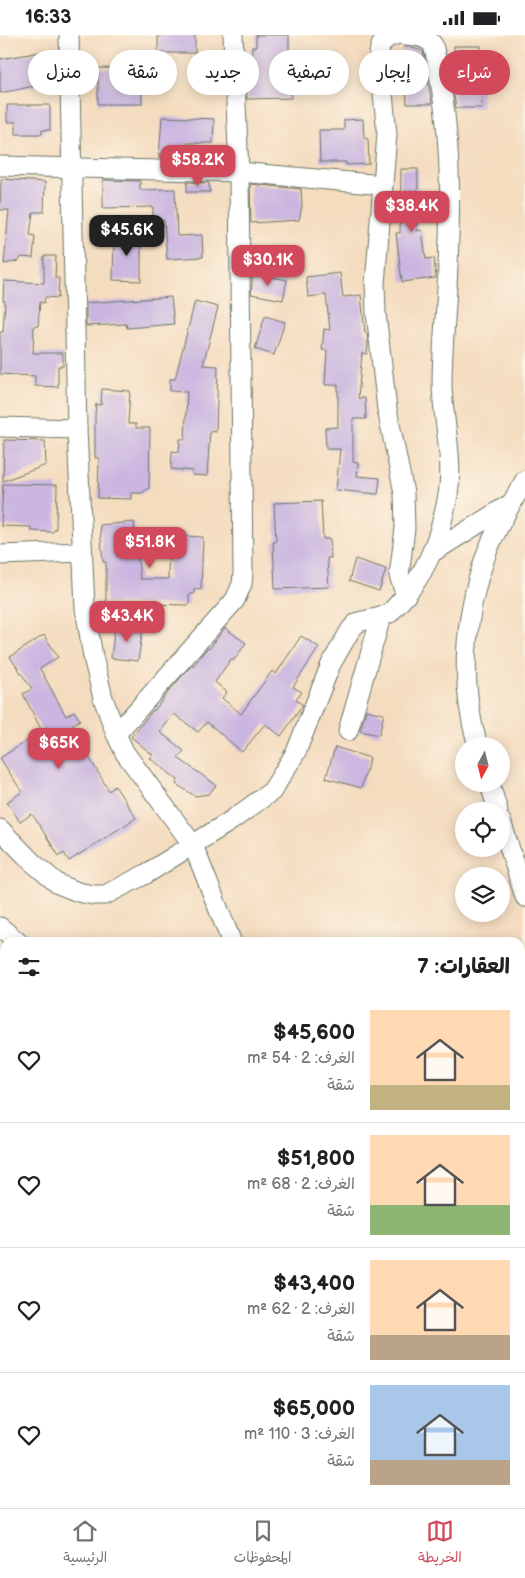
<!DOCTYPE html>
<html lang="ar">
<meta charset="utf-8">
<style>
:root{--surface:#fff;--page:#f6f6f6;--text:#202124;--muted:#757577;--line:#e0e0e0;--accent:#d1495b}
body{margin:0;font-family:"Balsamiq Sans","Playpen Sans Arabic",sans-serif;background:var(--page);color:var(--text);direction:rtl;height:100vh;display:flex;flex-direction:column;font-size:19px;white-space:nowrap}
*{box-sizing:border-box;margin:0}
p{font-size:16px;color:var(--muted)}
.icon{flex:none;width:28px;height:28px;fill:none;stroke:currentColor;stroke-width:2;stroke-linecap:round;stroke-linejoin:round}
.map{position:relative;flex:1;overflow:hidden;direction:ltr}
.panel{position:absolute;left:0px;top:902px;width:525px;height:571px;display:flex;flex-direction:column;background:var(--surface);border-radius:15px 15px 0 0;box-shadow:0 2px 12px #0003;direction:rtl}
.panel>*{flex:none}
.top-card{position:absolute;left:15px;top:15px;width:495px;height:45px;direction:rtl;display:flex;gap:10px}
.needle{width:32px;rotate:187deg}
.fabs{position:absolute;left:455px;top:702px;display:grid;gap:10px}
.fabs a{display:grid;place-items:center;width:55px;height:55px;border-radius:50%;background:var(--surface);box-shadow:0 2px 12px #0003;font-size:25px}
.price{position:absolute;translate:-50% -42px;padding:0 11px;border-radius:10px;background:var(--accent);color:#fff;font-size:16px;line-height:32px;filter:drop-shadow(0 1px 2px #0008)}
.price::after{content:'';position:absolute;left:50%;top:30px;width:15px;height:11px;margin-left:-8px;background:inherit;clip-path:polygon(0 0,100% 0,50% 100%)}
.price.active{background:#222;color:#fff}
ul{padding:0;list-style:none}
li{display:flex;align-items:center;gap:15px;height:125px;padding:0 15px}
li+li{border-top:1px solid var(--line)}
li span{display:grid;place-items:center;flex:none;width:140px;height:100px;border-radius:0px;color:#555}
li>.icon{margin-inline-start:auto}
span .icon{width:60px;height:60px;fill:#fffc;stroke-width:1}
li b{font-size:21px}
h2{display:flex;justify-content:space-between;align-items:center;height:60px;padding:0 15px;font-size:21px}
.pill{padding:0 18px;border-radius:22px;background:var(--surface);box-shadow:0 2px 12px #0003;font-size:18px;line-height:45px}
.pill.active{background:var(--accent);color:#fff}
.status{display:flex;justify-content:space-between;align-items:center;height:35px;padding:0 25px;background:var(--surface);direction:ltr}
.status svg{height:14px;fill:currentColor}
.tab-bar{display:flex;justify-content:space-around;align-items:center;height:70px;border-top:1px solid var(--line);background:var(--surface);font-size:14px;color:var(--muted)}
.tab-bar a{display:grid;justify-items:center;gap:2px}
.tab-bar .active{color:var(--accent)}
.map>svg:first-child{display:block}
.building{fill:#cab6e0}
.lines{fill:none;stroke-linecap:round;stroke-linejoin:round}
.minor-casing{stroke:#6a7565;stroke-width:21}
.highway-casing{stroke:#6a7565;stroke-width:29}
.minor{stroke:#fff;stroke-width:19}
.highway{stroke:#f7c06c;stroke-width:28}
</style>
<div class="status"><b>16:33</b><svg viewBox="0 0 49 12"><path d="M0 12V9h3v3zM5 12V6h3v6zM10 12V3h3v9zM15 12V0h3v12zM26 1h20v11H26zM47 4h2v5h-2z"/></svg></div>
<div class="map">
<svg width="525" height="1473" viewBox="0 0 525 1473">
<rect width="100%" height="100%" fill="#fcf5e5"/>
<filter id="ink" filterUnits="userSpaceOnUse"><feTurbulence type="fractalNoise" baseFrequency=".02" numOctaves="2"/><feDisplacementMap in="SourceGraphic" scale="10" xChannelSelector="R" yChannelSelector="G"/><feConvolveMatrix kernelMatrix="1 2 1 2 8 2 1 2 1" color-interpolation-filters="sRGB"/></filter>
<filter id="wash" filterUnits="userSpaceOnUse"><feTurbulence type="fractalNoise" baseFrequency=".0096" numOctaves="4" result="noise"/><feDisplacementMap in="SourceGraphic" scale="20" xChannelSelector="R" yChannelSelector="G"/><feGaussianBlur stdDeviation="1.12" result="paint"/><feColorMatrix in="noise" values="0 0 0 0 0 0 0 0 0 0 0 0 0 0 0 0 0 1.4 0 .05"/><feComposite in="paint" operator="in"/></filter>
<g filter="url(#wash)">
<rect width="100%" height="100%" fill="#f4dcbf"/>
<g id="blocks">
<!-- building -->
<g class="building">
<rect x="158" y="0" width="37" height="18"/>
<path d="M256,0H289V35L291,34V63L247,64L246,44H250V36H252V12H256Z"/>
<path d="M404,11L423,16L432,69H407Z"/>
<path d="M454,11H481L482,73H456L452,47V40H455Z"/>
<path d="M47,16L54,47L0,58V24Z"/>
<path d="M98,33L142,34V69H98Z"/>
<path d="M7,70H50V95H42V99H16V87H7Z"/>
<path d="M162,82L214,84L213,108H187L186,123L159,122Z"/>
<path d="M363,84L364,103L368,104L369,129L346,130V127H320L319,95H344V85Z"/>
<path d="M401,134H418L417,196L422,195L426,224L434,223L436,243L402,247L396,198H400Z"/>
<path d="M1,144L45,147L44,177H33L30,200L35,201L33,223L21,222L19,226L4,229L9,175H0Z"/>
<path d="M103,145L140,146V155L175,154L177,201L202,200L203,222L167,224L164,185L153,186V172L103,173Z"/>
<path d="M187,147L209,148L210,157H187Z"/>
<path d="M250,149L301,154L302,171L299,185L251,188Z"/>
<path d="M114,198L141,199V246L113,245Z"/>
<path d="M44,221H56L55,243H59L58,263L45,262L44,268L40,267L38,291H34L33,318H63V331H58V352L35,351V341L0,339V297H3L5,266H3L4,246L44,248Z"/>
<path d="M253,238L287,245L283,265L251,259Z"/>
<path d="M340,238L343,262L361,260L365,298H367L368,308L367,319L362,318L358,363H365L366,384H353V427L358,428L357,441L380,443L378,459L336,455L340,414H326L325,393L338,392V350H325L327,315H322L324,294L330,295L326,260L308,262L306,242Z"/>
<path d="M171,262L174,289L127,293L126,289L86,291V268Z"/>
<path d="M195,266L218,272L203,330L218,331L216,397L210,396L207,441L192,440L193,436L171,434L172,416L179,417L180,404H185L187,357L170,356V344H175Z"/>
<path d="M265,281L285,287L274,320L255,314Z"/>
<path d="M102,354L130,356L128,389H136V393H150L149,453L142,458H131V464L98,463L99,423H95V380L96,369L101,370Z"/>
<path d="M4,405L45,406L46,430L3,446Z"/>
<path d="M3,449L57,450L56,493L53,497L31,496V492L1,491Z"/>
<path d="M321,466L323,504H330L331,523H327L329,552L275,554L273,507H276L274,468Z"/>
<path d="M134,487L140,544H168L169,505H172V501L185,496V501L203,502L201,555L194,554V559H189V570L106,568V527H103L100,490Z"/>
<path d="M355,524L386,534L379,556L349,546Z"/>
<path d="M115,589L143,593L138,626L111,623Z"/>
<path d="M225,593L246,608L234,625L231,624L215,647L227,657L222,663L241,679L272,636L276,639L301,601L319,612L293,652L302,657L296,665L303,670L281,701L265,689L242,717L207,687L198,697L174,679L160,697L184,716L178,723L216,750L209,759L195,761L176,749L178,745L150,723L153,720L131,702L153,675L154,676L169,656L192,630L193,631L203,618L208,613L209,614Z"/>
<path d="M44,600L58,622L40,634L66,681L74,676L80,685L72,690L78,701L72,705L84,724L89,722L109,756L115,751L136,783L69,826L64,818L59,821L32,779L20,787L7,767L22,757L0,723L42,696L23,659L32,654L10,622Z"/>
<path d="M366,675L384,679L379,700L360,696Z"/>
<path d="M335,712L370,723L361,753L326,743Z"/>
</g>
</g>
</g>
<g filter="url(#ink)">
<use href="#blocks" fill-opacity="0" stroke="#6a7565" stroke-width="1"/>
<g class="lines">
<!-- minor casing -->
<g class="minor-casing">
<g id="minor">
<path d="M69,0L77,394L85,573L93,622L103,663L116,699L125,718L193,810L232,908"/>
<path d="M406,0C416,1 427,2 433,10C437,24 439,38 441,51C451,110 451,169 448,229C447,269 442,310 442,350C443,387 454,423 448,460C441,497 430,531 406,560"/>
<path d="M0,131L239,137L383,150"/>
<path d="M0,392L77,394"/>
<path d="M433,517L510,469"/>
<path d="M0,520L82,517"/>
<path d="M348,696L381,582"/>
<path d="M116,699L235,565L242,549L243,538L239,137L233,0"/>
<path d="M478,711C459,649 464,580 486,520C494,496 512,468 525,445"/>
<path d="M490,749L498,776"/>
<path d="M501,786L525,862"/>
<path d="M0,794L32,827L58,849L78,857L93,860H105L146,839L232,785L272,756L296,717L331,629L351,594L358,587L381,582L390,578L406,560L399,541L405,493L404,458L387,374L376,278L375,249L387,99L379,19C380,7 386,2 396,0"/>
<path d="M0,892L19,908"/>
<path d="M0,1185L5,1184"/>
<path d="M520,1346L525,1350"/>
<path d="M61,1473V1469"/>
<path d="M145,1473L146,1469"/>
<path d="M339,1473L340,1469"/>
<path d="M495,1473L496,1469"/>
</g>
</g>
<!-- highway casing -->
<g class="highway-casing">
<g id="highway">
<path d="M520,931L525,932"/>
<path d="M0,947L5,946"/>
<path d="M520,952H525"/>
<path d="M0,986L5,982"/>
<path d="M0,1089L5,1090"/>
</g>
</g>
<!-- minor -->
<use href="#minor" class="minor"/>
<!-- highway -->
<use href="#highway" class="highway"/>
</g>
</g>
</svg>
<div class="fabs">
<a><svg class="needle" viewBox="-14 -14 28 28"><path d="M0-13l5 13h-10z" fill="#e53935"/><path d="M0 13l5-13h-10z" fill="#757577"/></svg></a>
<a><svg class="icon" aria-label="locate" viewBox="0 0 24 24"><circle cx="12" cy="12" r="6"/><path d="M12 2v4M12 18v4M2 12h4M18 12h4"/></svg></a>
<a><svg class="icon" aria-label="layers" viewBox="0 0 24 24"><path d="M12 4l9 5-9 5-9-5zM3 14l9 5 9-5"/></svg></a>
</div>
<b class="price" style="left:198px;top:152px">$58.2K</b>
<b class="price" style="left:412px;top:198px">$38.4K</b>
<b class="price active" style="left:127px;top:222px">$45.6K</b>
<b class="price" style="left:268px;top:252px">$30.1K</b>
<b class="price" style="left:150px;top:534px">$51.8K</b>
<b class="price" style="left:127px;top:608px">$43.4K</b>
<b class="price" style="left:59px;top:735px">$65K</b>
<div class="top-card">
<a class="pill active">شراء</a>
<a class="pill">إيجار</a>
<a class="pill">تصفية</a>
<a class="pill">جديد</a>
<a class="pill">شقة</a>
<a class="pill">منزل</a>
</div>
<section class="panel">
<h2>العقارات: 7<svg class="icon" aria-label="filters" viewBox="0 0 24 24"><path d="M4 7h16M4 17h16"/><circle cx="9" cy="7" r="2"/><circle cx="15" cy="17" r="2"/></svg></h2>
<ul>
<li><span style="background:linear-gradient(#ffd9b3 75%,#c2b280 0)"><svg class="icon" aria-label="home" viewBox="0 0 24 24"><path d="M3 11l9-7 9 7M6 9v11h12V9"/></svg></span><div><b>$45,600</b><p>الغرف: 2 · 54 m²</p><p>شقة</p></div><svg class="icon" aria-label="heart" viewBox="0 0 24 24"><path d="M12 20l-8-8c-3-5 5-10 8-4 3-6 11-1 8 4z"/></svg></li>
<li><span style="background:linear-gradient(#ffd9b3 70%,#8fb573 0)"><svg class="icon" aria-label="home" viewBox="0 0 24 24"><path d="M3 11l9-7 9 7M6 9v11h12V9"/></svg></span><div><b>$51,800</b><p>الغرف: 2 · 68 m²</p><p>شقة</p></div><svg class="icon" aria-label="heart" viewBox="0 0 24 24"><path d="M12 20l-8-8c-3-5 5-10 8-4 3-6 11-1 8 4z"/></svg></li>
<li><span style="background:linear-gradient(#ffd9b3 75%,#b9a48a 0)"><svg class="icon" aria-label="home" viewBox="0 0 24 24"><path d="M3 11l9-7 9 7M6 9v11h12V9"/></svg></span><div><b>$43,400</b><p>الغرف: 2 · 62 m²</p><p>شقة</p></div><svg class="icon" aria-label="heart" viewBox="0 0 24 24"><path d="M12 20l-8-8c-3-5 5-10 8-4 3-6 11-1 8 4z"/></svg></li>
<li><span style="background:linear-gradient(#a9c7e8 75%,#b9a48a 0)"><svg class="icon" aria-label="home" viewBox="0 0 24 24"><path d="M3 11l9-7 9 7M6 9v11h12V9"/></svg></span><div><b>$65,000</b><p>الغرف: 3 · 110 m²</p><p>شقة</p></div><svg class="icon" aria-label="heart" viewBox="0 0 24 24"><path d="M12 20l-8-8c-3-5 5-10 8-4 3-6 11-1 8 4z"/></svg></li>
</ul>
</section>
</div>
<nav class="tab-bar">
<a class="active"><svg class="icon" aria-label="map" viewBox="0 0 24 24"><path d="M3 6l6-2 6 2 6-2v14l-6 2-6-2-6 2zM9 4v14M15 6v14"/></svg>الخريطة</a>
<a><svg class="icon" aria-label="saved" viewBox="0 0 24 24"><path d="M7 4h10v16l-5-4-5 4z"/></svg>المحفوظات</a>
<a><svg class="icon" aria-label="home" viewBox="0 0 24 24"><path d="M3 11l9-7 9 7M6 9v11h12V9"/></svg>الرئيسية</a>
</nav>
